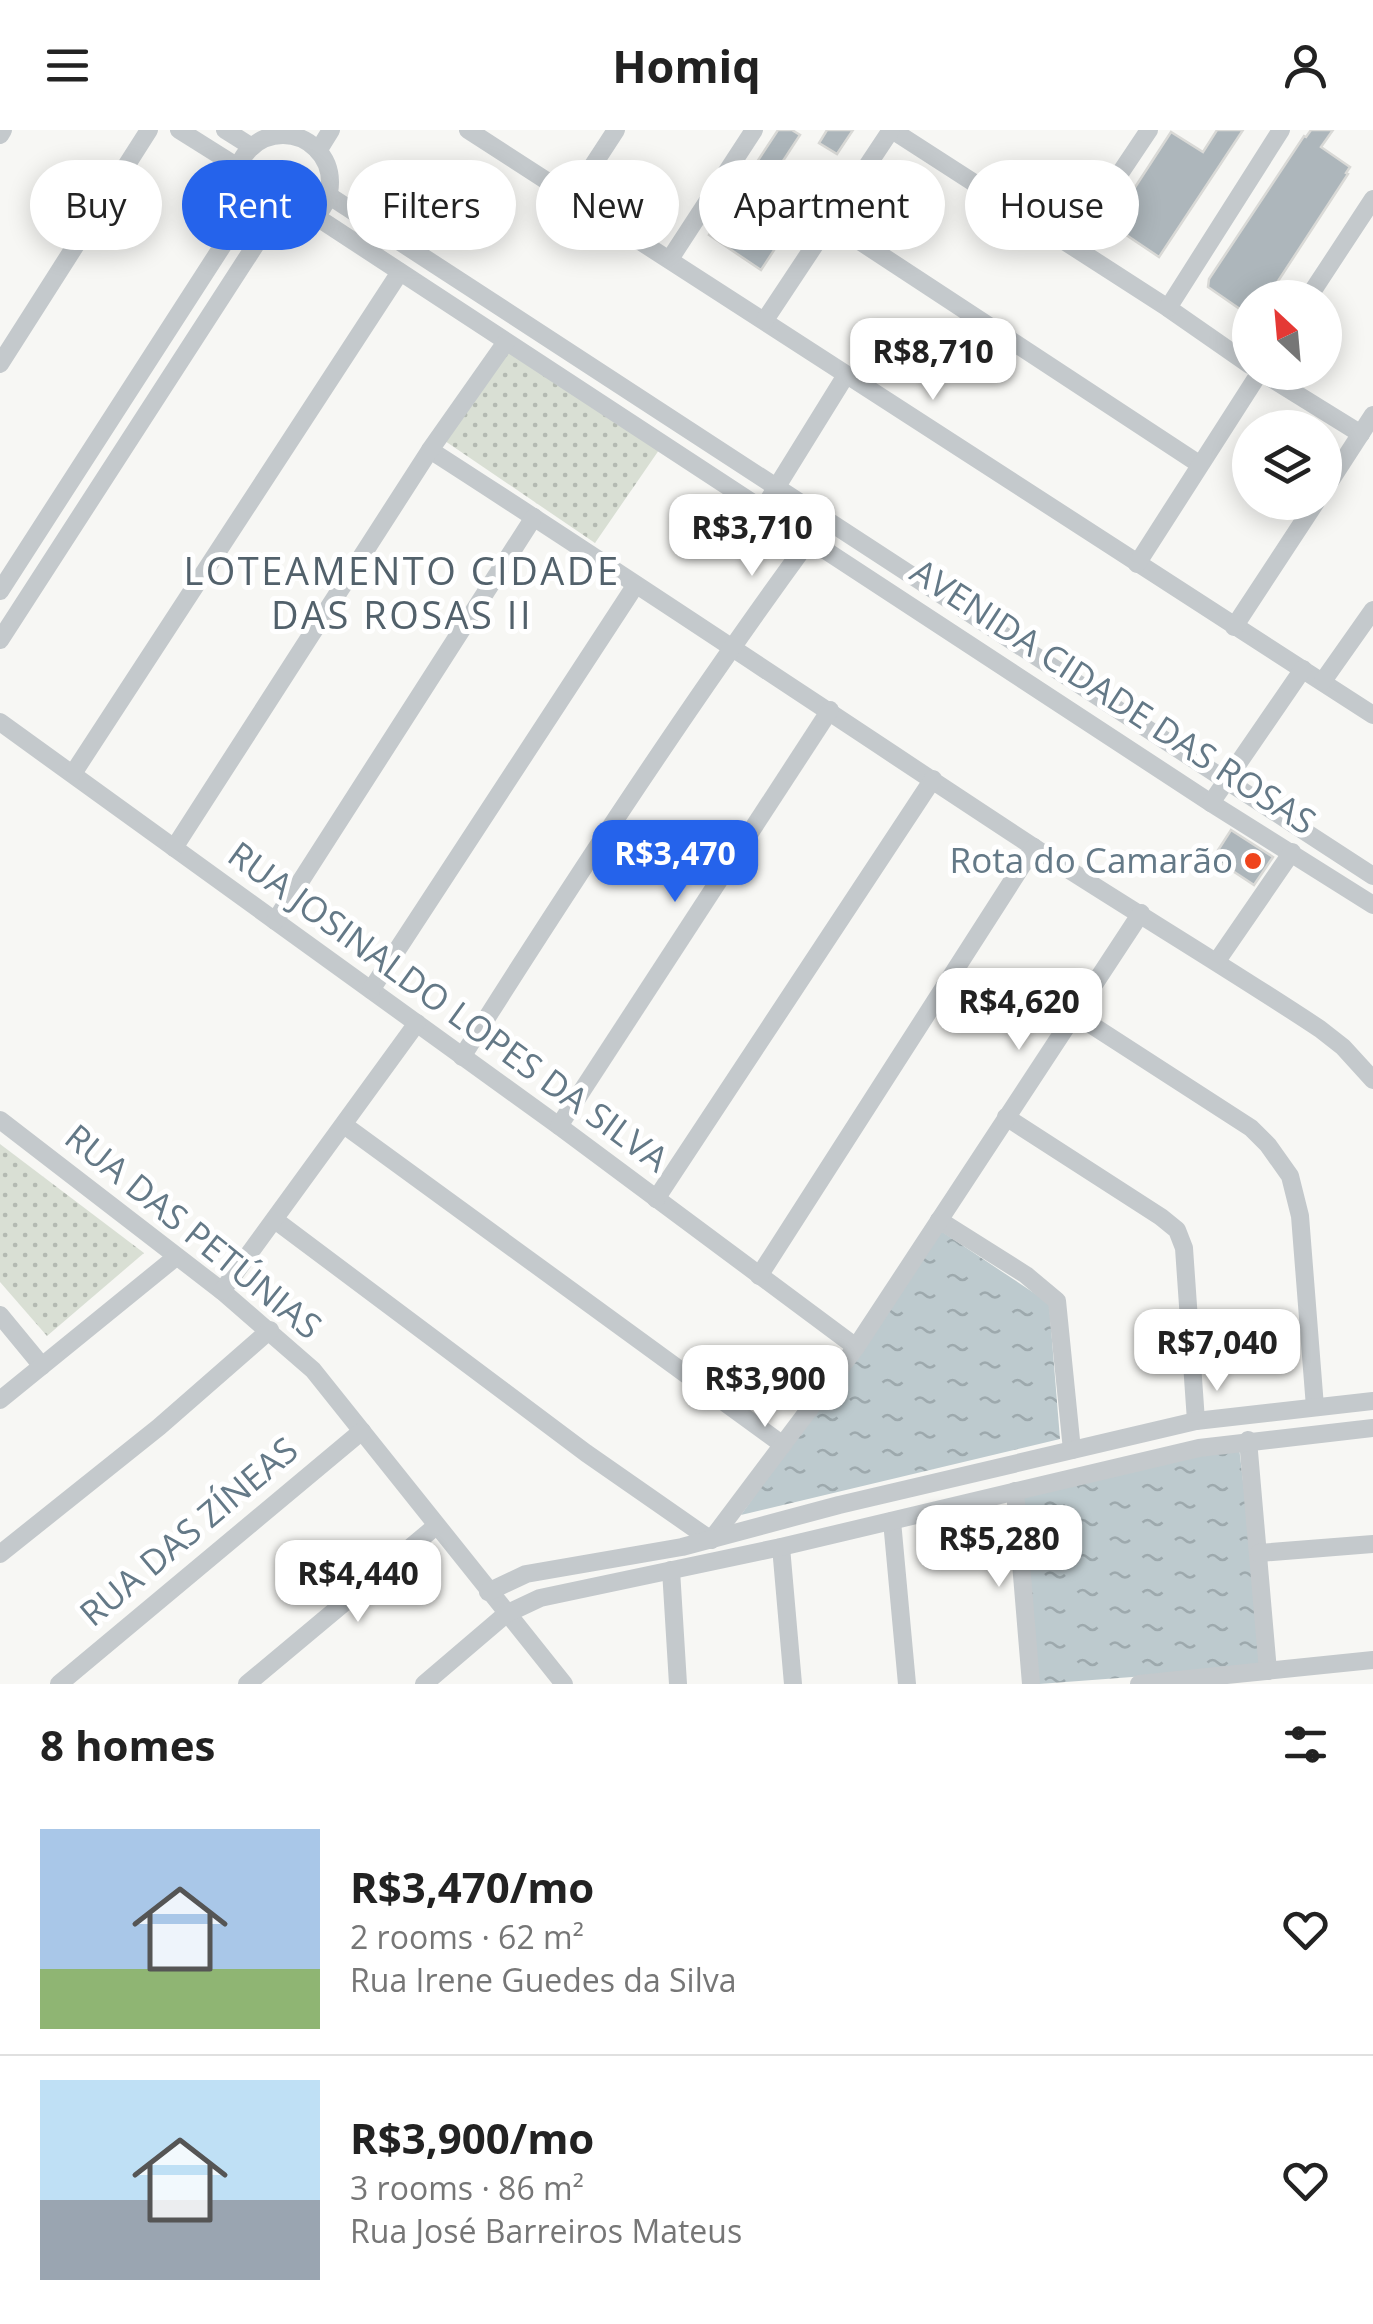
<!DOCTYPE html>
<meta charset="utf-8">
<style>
:root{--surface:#fff;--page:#f2f2f2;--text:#222;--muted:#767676;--line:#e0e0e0;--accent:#2563eb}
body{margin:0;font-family:"Open Sans",sans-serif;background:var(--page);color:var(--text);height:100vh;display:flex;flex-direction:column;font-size:38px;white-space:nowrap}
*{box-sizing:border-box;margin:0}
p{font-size:32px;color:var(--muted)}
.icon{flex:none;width:55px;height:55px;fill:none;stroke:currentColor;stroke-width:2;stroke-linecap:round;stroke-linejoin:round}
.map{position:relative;height:1554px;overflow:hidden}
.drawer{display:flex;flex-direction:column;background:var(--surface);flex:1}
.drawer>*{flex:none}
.top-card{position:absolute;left:30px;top:30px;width:1315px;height:90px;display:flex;gap:20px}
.needle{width:65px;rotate:334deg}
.buttons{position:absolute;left:1232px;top:150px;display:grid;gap:20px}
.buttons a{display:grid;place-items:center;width:110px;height:110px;border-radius:50%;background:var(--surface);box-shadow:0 5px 25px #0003;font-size:50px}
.price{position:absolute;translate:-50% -85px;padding:0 22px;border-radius:20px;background:#fff;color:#222;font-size:32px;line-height:65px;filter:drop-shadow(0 2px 5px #0008)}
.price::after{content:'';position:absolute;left:50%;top:60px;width:30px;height:22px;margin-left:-15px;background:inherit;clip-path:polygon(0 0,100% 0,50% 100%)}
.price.on{background:var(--accent);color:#fff}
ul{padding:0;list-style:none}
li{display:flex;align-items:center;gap:30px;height:250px;padding:0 40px}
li+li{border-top:2px solid var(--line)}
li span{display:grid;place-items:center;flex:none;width:280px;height:200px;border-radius:0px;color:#555}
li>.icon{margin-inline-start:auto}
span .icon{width:120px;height:120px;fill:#fffc;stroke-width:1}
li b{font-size:42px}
h2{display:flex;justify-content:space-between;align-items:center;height:120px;padding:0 40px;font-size:42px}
.chip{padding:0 35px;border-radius:45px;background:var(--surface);box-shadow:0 5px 25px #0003;font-size:35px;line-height:90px}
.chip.on{background:var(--accent);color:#fff}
header{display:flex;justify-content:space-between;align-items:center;height:130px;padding:0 40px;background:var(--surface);font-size:45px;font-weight:700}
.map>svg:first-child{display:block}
.park{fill:url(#park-dots)}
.water{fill:url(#water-ripples)}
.building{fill:#adb6bb;stroke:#d9d9d6;stroke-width:2.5}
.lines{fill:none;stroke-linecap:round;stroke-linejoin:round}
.street{stroke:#c4c9cc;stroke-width:18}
.poi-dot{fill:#ef441c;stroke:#fff;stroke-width:4}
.labels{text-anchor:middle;stroke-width:10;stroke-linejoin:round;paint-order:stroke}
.street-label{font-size:35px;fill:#647987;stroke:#fff}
.poi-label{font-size:35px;fill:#647987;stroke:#fff;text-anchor:end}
.neighbourhood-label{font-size:38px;letter-spacing:2.5px;fill:#52616b;stroke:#fff}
</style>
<header><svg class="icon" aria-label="menu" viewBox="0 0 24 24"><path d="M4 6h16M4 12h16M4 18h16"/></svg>Homiq<svg class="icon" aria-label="person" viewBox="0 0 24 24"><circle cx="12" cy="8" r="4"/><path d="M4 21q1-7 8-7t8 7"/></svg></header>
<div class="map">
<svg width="1373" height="1554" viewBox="0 0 1373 1554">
<defs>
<pattern id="park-dots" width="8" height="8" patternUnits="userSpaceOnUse" patternTransform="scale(2.5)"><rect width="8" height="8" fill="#d9dfd4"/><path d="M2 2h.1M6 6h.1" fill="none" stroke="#b4bab2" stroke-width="1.8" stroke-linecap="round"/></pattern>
<pattern id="water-ripples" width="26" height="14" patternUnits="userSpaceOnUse" patternTransform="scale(2.5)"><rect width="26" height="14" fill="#bdcace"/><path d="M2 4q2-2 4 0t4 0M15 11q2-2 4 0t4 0" fill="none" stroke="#9da9ad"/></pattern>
</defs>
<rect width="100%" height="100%" fill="#f7f7f4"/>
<!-- park -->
<g class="park">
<path d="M509,221L659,320L595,413L445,311Z"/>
<path d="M0,1014L144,1123L47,1206L0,1152Z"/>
</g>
<!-- water -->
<g class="water">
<path d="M941,1101L1049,1173L1060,1309L741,1385Z"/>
<path d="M1239,1317L1265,1537L1039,1554L1022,1368Z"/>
</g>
<!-- building -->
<g class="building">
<path d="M778,0H792L800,5L749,83L784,105L761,140L709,105Z"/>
<path d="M827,0H853L837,24L819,13Z"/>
<path d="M1217,0H1243L1159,127L1113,96L1117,89L1115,88L1171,2L1203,22Z"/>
<path d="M1311,0H1333L1321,17L1350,37L1346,43L1348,44L1267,168H1250V186L1208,157L1209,149L1304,6L1306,7Z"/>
<path d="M806,38L821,47L799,82L783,72Z"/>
<path d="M1231,700L1273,727L1254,755L1213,728Z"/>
</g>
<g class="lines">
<!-- street -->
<g class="street">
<path d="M179,0L238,37"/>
<path d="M225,0L252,17"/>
<path d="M468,0L1373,585"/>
<path d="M892,0L1168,178L1250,235"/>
<path d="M0,5L3,0"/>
<circle cx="283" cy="52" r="47"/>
<path d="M318,21L331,0"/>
<path d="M328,65L1373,746"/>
<path d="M573,66L616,0"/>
<path d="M315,86L1211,673L1373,775"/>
<path d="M829,91L1199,334"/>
<path d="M1072,115L1149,0"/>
<path d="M670,129L754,0"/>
<path d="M1308,168L1373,69"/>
<path d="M1168,178L1281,0"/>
<path d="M765,190L891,0"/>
<path d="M0,234L149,0"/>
<path d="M1261,242L1361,304"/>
<path d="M430,320C632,450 831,584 1032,716C1127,778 1225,836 1320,899L1343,917L1373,950"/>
<path d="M1325,359L1373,285"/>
<path d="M763,379L846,245"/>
<path d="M1137,434L1260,242"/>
<path d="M0,461L245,81"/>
<path d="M1234,497L1316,372"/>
<path d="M0,510L267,97"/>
<path d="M1323,551L1373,480"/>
<path d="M0,592L559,996L856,1217"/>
<path d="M74,642L400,142"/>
<path d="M1211,673L1303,539"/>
<path d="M174,718L430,320L506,212"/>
<path d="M275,791L534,387"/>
<path d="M1217,831L1292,722"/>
<path d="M371,860L635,456"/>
<path d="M1073,883L1251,998L1268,1015L1290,1046L1300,1086L1315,1277"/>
<path d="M462,927C573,751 687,577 810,409"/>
<path d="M1006,987L1161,1087L1177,1100L1184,1118L1196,1291"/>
<path d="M0,990L222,1161L313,1240L564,1554"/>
<path d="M344,995L783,1315"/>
<path d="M559,996L830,580"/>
<path d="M656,1069L933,649"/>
<path d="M275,1090L586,1323L711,1410"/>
<path d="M939,1090L1026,1145L1057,1171L1072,1320"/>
<path d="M759,1146L1034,717"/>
<path d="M222,1161L417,893"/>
<path d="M0,1185L42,1236"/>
<path d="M0,1270L176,1127"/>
<path d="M1248,1310L1268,1541"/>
<path d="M1015,1361L1031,1554"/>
<path d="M892,1391L907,1554"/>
<path d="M711,1410L856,1217L1141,783"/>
<path d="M781,1417L793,1554"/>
<path d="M1259,1423L1373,1414"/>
<path d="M0,1424L159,1297L270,1200"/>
<path d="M671,1440L678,1554"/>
<path d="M488,1462L526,1444L682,1417L839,1375L1196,1291L1373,1271"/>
<path d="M59,1554L362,1301"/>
<path d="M247,1554L436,1396"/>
<path d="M424,1554L506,1484L540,1468L781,1417L1199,1318L1373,1298"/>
<path d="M1139,1554L1373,1530"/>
</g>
</g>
<!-- markers -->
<circle class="poi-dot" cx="1253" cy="731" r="10"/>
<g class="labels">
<!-- street labels -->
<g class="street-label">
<text transform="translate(1113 567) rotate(33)" y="12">AVENIDA CIDADE DAS ROSAS</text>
<text transform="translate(448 877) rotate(36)" y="12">RUA JOSINALDO LOPES DA SILVA</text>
<text transform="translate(193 1102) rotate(39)" y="12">RUA DAS PETÚNIAS</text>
<text transform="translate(189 1402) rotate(-40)" y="12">RUA DAS ZÍNEAS</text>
</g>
<!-- poi labels -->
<g class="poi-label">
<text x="1233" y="743">Rota do Camarão</text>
</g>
<!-- neighbourhood labels -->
<g class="neighbourhood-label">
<text x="402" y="455">LOTEAMENTO CIDADE<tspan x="402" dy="44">DAS ROSAS II</tspan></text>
</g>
</g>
</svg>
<div class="buttons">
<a><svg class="needle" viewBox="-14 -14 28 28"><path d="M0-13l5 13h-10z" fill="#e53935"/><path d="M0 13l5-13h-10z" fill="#767676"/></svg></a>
<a><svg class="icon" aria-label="layers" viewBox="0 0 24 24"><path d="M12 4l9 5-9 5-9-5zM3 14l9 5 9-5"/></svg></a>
</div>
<b class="price" style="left:933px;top:273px">R$8,710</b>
<b class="price" style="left:752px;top:449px">R$3,710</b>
<b class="price on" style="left:675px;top:775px">R$3,470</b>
<b class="price" style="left:1019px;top:923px">R$4,620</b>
<b class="price" style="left:1217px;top:1264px">R$7,040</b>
<b class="price" style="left:765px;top:1300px">R$3,900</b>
<b class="price" style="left:999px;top:1460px">R$5,280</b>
<b class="price" style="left:358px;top:1495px">R$4,440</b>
<div class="top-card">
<a class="chip">Buy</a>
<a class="chip on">Rent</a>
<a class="chip">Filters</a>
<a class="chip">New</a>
<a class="chip">Apartment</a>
<a class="chip">House</a>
</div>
</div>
<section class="drawer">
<h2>8 homes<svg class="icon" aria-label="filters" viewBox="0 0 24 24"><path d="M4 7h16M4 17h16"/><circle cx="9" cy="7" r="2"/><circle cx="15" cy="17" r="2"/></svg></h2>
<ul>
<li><span style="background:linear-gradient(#a9c7e8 70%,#8fb573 0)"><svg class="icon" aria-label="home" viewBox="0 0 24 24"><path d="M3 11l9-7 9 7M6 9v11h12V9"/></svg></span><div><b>R$3,470/mo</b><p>2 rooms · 62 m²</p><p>Rua Irene Guedes da Silva</p></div><svg class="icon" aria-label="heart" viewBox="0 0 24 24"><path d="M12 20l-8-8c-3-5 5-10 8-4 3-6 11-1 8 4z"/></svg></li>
<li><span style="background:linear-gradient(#bfe0f5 60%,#9aa5b1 0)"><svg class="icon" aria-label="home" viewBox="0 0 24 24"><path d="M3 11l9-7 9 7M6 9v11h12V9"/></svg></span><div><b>R$3,900/mo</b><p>3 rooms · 86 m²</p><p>Rua José Barreiros Mateus</p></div><svg class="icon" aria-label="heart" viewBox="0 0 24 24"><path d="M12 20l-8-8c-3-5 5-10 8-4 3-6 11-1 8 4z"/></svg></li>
</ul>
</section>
